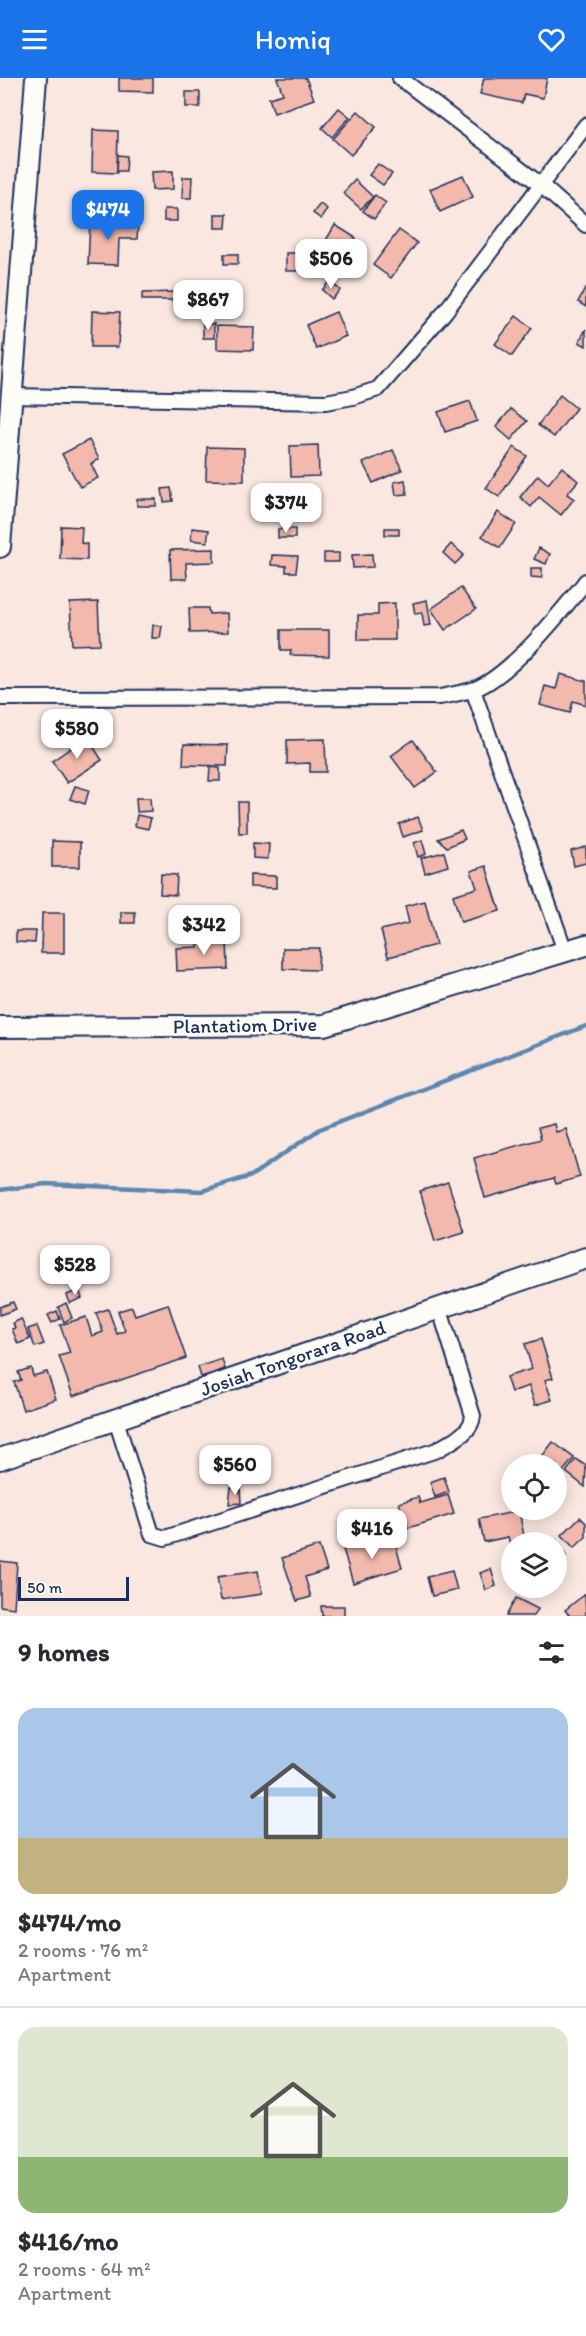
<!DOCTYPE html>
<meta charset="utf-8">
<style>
:root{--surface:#fff;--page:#f7f7f7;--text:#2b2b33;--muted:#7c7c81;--line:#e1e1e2;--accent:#1a73e8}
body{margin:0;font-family:Itim,sans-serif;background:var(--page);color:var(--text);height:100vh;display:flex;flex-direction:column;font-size:22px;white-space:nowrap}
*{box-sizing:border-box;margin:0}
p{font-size:20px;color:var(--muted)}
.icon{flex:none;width:33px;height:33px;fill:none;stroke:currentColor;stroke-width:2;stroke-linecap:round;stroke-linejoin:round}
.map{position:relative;height:1538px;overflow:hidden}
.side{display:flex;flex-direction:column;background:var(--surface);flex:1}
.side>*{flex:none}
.buttons{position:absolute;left:501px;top:1376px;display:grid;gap:12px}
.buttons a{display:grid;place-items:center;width:66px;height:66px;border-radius:50%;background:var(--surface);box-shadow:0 3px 15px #0003;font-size:30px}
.scale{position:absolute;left:18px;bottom:15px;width:111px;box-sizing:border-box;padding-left:6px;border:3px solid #1b2f5e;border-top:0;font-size:16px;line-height:21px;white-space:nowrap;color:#1b2f5e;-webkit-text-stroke:4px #fdfcf7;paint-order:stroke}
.price{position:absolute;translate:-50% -51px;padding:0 14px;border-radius:12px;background:#fff;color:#222;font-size:20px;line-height:39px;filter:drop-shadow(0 2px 3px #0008)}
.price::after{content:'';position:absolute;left:50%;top:36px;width:18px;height:14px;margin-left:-9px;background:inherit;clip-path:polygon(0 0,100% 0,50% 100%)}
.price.active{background:var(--accent);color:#fff}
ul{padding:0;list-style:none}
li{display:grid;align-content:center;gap:12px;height:318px;padding:0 18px}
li+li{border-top:2px solid var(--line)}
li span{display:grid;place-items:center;height:186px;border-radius:18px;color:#555}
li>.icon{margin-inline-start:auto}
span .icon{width:108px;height:108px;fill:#fffc;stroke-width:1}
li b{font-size:26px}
h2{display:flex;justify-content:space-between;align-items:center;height:72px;padding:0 18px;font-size:26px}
header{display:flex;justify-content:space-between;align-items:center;height:78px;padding:0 18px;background:var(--accent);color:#fff;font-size:27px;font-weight:600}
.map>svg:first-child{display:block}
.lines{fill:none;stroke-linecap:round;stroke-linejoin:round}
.stream{stroke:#5d87b1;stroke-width:4.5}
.building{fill:#f3b9ac;stroke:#1b2f5e;stroke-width:1.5}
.street-casing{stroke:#1b2f5e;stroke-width:18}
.secondary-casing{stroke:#1b2f5e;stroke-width:24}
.street{stroke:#fdfcf7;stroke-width:14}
.secondary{stroke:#fdfcf7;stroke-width:20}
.labels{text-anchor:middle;stroke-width:5;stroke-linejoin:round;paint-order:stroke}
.street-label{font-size:20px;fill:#1b2f5e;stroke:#fdfcf7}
</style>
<header><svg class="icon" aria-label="menu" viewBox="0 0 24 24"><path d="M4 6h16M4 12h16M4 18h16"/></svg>Homiq<svg class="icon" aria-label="heart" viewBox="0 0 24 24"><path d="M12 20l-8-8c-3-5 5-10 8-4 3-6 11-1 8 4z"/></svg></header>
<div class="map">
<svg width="586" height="1538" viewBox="0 0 586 1538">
<rect width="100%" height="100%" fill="#fae8e0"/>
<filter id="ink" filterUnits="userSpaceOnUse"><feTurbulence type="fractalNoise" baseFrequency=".0167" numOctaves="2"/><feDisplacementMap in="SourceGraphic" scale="12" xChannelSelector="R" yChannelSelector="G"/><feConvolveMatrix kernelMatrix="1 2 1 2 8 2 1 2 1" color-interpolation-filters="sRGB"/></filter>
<g filter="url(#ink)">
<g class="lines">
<!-- stream -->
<path class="stream" d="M0,1112L46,1106L202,1113L251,1098L320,1051L586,948"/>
</g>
<!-- building -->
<g class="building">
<path d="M119,0H153V14L119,13Z"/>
<path d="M277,0H306L314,21L274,35L269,20L283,16Z"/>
<path d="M484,0H547L543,20L524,16L522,25L480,16Z"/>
<rect x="186" y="14" width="14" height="15"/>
<path d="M339,30L350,39L332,59L322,50Z"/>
<path d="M358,33L376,49L351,77L333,61Z"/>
<path d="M93,52L118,53L117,95L92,94Z"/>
<path d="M118,77L127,78L126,93H117Z"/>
<path d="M378,86L392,96L383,107L369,97Z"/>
<path d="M173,93V111L152,112L151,94Z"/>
<path d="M463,97L473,119L440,134L430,111Z"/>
<path d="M183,99H192L191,120H182Z"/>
<path d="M355,102L373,119L361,131L343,115Z"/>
<path d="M375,117L386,125L374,141L363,133Z"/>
<path d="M320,126L327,131L321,141L313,135Z"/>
<rect x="164" y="131" width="13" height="12"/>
<path d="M215,136H227L226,150H215Z"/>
<path d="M90,144L138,146L137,161H119L118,187L88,186Z"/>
<path d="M335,147L356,160L337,191L320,180L326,171L322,169Z"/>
<path d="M399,152L417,165L391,200L373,187Z"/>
<rect x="286" y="175" width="15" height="18"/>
<rect x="224" y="176" width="14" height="10"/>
<path d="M330,203L340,212L332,221L322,212Z"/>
<path d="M586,209V229L578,224Z"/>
<path d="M175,214V222H142V215Z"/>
<path d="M92,233L120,234L118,269H91Z"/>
<path d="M336,234L346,258L316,271L306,247Z"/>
<path d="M516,238L532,250L512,278L495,266Z"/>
<rect x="203" y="246" width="11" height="14"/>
<path d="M217,248L254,249L253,272L217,271Z"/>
<path d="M586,251V268L579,264Z"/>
<path d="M560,317L576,330L554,359L538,347Z"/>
<path d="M470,323L477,343L445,354L438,334Z"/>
<path d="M511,331L527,343L511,362L496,349Z"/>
<path d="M89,362L99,381L91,386L98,400L80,409L62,376Z"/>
<path d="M318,367L319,398L291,399L290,368Z"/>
<path d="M207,369L244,370V403L206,402Z"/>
<path d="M514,369L527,378L499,419L486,410Z"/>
<path d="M393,372L402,392L373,405L363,385Z"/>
<path d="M562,389L578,403L567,416L574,421L561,437L539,419L531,429L520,419L538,397L548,406Z"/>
<path d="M405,402L407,416L396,417L394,404Z"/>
<path d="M171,410L173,423L164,424L162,411Z"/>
<rect x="137" y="421" width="19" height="7"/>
<path d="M498,434L516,446L500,470L482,458Z"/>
<path d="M61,448L82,449L81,465L87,466V482L60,481Z"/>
<path d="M192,450L209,452L207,464L191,462Z"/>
<rect x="385" y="450" width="14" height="7"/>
<rect x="278" y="451" width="17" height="9"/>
<path d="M451,466L464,477L455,486L443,475Z"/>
<path d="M539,470L550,476L546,486L534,481Z"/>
<path d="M214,471V484L186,485L187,501H171L170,472Z"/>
<rect x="324" y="475" width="15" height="9"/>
<path d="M372,476L373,489L353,490L352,477Z"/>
<path d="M272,477L298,478L296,494H286V488L271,487Z"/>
<path d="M531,490H542V500L531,499Z"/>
<path d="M461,510L476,531L445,552L431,531Z"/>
<path d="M427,522L431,547L424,548L422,535L415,536L413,525Z"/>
<path d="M98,524L100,566L72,567L70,525Z"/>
<path d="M395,525V562H358V537H378V526Z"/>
<path d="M189,530H208L209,536L227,535L228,554L190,555Z"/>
<path d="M153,547L162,548L160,560H152Z"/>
<path d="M281,552H329V578L290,577L291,572H281Z"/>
<path d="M560,596L586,603V627L573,623L570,635L540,627L545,608L556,611Z"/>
<path d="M87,659L102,682L67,705L52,683Z"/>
<path d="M325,661L326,694H310V685L287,686V662Z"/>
<path d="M413,662L437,694L415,710L391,678Z"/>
<path d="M184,666L228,667L227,688L183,687Z"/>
<path d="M210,689L220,690V703H209Z"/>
<path d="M75,708L89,712L85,726L70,721Z"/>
<path d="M136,720H150L151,733L137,734Z"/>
<path d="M238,724H247V755H239Z"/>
<path d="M137,737L151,740L148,751L135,748Z"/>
<path d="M418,739L423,752L403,759L399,746Z"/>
<path d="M461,752L465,761L447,769L438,761Z"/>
<path d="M422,762L426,776L418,779L414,765Z"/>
<path d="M52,763L80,764V789H52Z"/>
<path d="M253,765L269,766L268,781L253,780Z"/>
<path d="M586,769V785L574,788L571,773Z"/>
<path d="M444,774L448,788L425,795L421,780Z"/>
<path d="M486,788L500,833L461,844L453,817L477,810L471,793Z"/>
<path d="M161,796L177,797L176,817L160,816Z"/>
<path d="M250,797L276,798V810L250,809Z"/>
<path d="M425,823L436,867L388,879L381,852L409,845L405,828Z"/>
<rect x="121" y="834" width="14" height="11"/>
<path d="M42,835H64V875H41Z"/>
<path d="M16,853H36L35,865L16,864Z"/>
<path d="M227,860L228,891L177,893L176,870L198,869V861Z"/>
<path d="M283,870H319L318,892L283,891Z"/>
<path d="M554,1046L556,1054L566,1051L580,1099L556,1106L554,1100L485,1120L474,1080L541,1061L538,1050Z"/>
<path d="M448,1104L464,1154L435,1163L420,1113Z"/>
<path d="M95,1195L98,1201L82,1208L80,1201Z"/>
<path d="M79,1212L82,1220L70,1225L67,1217Z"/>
<path d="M13,1224L16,1231L0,1237V1229Z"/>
<path d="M66,1225L72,1240L64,1244L58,1229Z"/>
<path d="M168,1226L186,1280L73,1318L59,1278L70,1275L60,1247L86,1239L92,1258L103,1254L96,1235L108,1231L117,1256L125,1253L118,1233L132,1229L135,1237Z"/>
<path d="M57,1233L60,1241L52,1245L48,1237Z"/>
<path d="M21,1241L30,1261L18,1266L12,1251L15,1250L13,1245Z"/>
<path d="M37,1248L44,1266L35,1269L28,1251Z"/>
<path d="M541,1261L553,1300L545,1302L552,1322L535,1327L529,1308L511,1314L506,1299L532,1291L525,1266Z"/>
<path d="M222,1281L225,1291L201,1299L198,1289Z"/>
<path d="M31,1290L33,1298L47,1294L56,1321L23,1332L14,1304L21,1302L18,1294Z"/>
<path d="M553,1364L574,1380L556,1402V1386H536Z"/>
<path d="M576,1381L586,1388L585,1409L566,1394Z"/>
<path d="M444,1399L449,1414L435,1419L430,1404Z"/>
<path d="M231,1409H240L241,1425L229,1426Z"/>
<path d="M448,1417L454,1436L408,1450L399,1425L418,1419L420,1425Z"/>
<path d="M519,1433L525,1463L512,1464L510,1467L508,1459L484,1464L479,1441Z"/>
<path d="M580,1439L586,1445V1459L574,1470L562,1457Z"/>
<path d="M394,1461L402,1490L353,1505L343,1471L363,1464L365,1470Z"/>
<path d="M556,1462L566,1478L556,1485V1464H554Z"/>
<path d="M319,1468L327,1492L305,1499L311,1519L297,1523L282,1480Z"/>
<path d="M0,1483L17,1485L14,1530L0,1528Z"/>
<path d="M491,1491L496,1508L486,1512L480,1495Z"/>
<path d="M258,1493L262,1516L221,1522L217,1499Z"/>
<path d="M452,1493L457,1512L432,1518L427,1499Z"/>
<path d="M585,1516L586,1538H570L565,1532Z"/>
<path d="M516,1520L538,1531L534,1538H506Z"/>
<path d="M321,1528H344V1538H322Z"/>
</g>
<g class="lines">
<!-- street casing -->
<g class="street-casing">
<g id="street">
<path d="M400,0L541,107L586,147"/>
<path d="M10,318L326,324L353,319L378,311L444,235L586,47"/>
<path d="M473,612L565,873"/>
<path d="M0,620L440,619C450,617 461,615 472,612C509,600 561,534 586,503"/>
<path d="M116,1342L152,1456L165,1460L437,1372C451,1363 471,1356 473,1338L439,1229"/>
</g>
</g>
<!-- secondary casing -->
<g class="secondary-casing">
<g id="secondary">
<path d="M0,469L36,0"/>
<path d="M0,949L324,947L586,867"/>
<path d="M0,1381L586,1180"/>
</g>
</g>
<!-- street -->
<use href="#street" class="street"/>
<!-- secondary -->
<use href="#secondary" class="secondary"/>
</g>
</g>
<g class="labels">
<!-- street labels -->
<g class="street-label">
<text transform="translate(245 947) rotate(-1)" y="7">Plantatiom Drive</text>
<text transform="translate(293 1280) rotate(-19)" y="7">Josiah Tongorara Road</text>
</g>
</g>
</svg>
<div class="buttons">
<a><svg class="icon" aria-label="locate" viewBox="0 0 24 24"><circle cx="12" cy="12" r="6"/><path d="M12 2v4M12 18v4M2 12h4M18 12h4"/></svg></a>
<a><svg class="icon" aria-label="layers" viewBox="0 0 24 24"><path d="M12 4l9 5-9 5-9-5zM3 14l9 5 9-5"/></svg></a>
</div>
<div class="scale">50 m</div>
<b class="price active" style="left:108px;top:163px">$474</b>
<b class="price" style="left:331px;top:212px">$506</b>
<b class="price" style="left:208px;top:253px">$867</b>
<b class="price" style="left:286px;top:456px">$374</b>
<b class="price" style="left:77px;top:682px">$580</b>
<b class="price" style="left:204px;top:878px">$342</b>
<b class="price" style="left:75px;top:1218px">$528</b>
<b class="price" style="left:235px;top:1418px">$560</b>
<b class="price" style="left:372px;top:1482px">$416</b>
</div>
<section class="side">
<h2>9 homes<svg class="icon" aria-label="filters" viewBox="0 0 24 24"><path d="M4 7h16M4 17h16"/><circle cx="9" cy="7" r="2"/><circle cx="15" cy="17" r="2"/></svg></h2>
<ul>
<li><span style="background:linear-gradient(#a9c7e8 70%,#c2b280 0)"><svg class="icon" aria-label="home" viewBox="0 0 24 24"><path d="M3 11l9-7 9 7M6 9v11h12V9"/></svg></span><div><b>$474/mo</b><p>2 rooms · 76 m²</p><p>Apartment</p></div></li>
<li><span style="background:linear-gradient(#dfe7d0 70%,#8fb573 0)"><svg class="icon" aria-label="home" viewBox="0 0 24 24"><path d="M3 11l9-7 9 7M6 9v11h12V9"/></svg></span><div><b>$416/mo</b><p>2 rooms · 64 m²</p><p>Apartment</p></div></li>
</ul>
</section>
